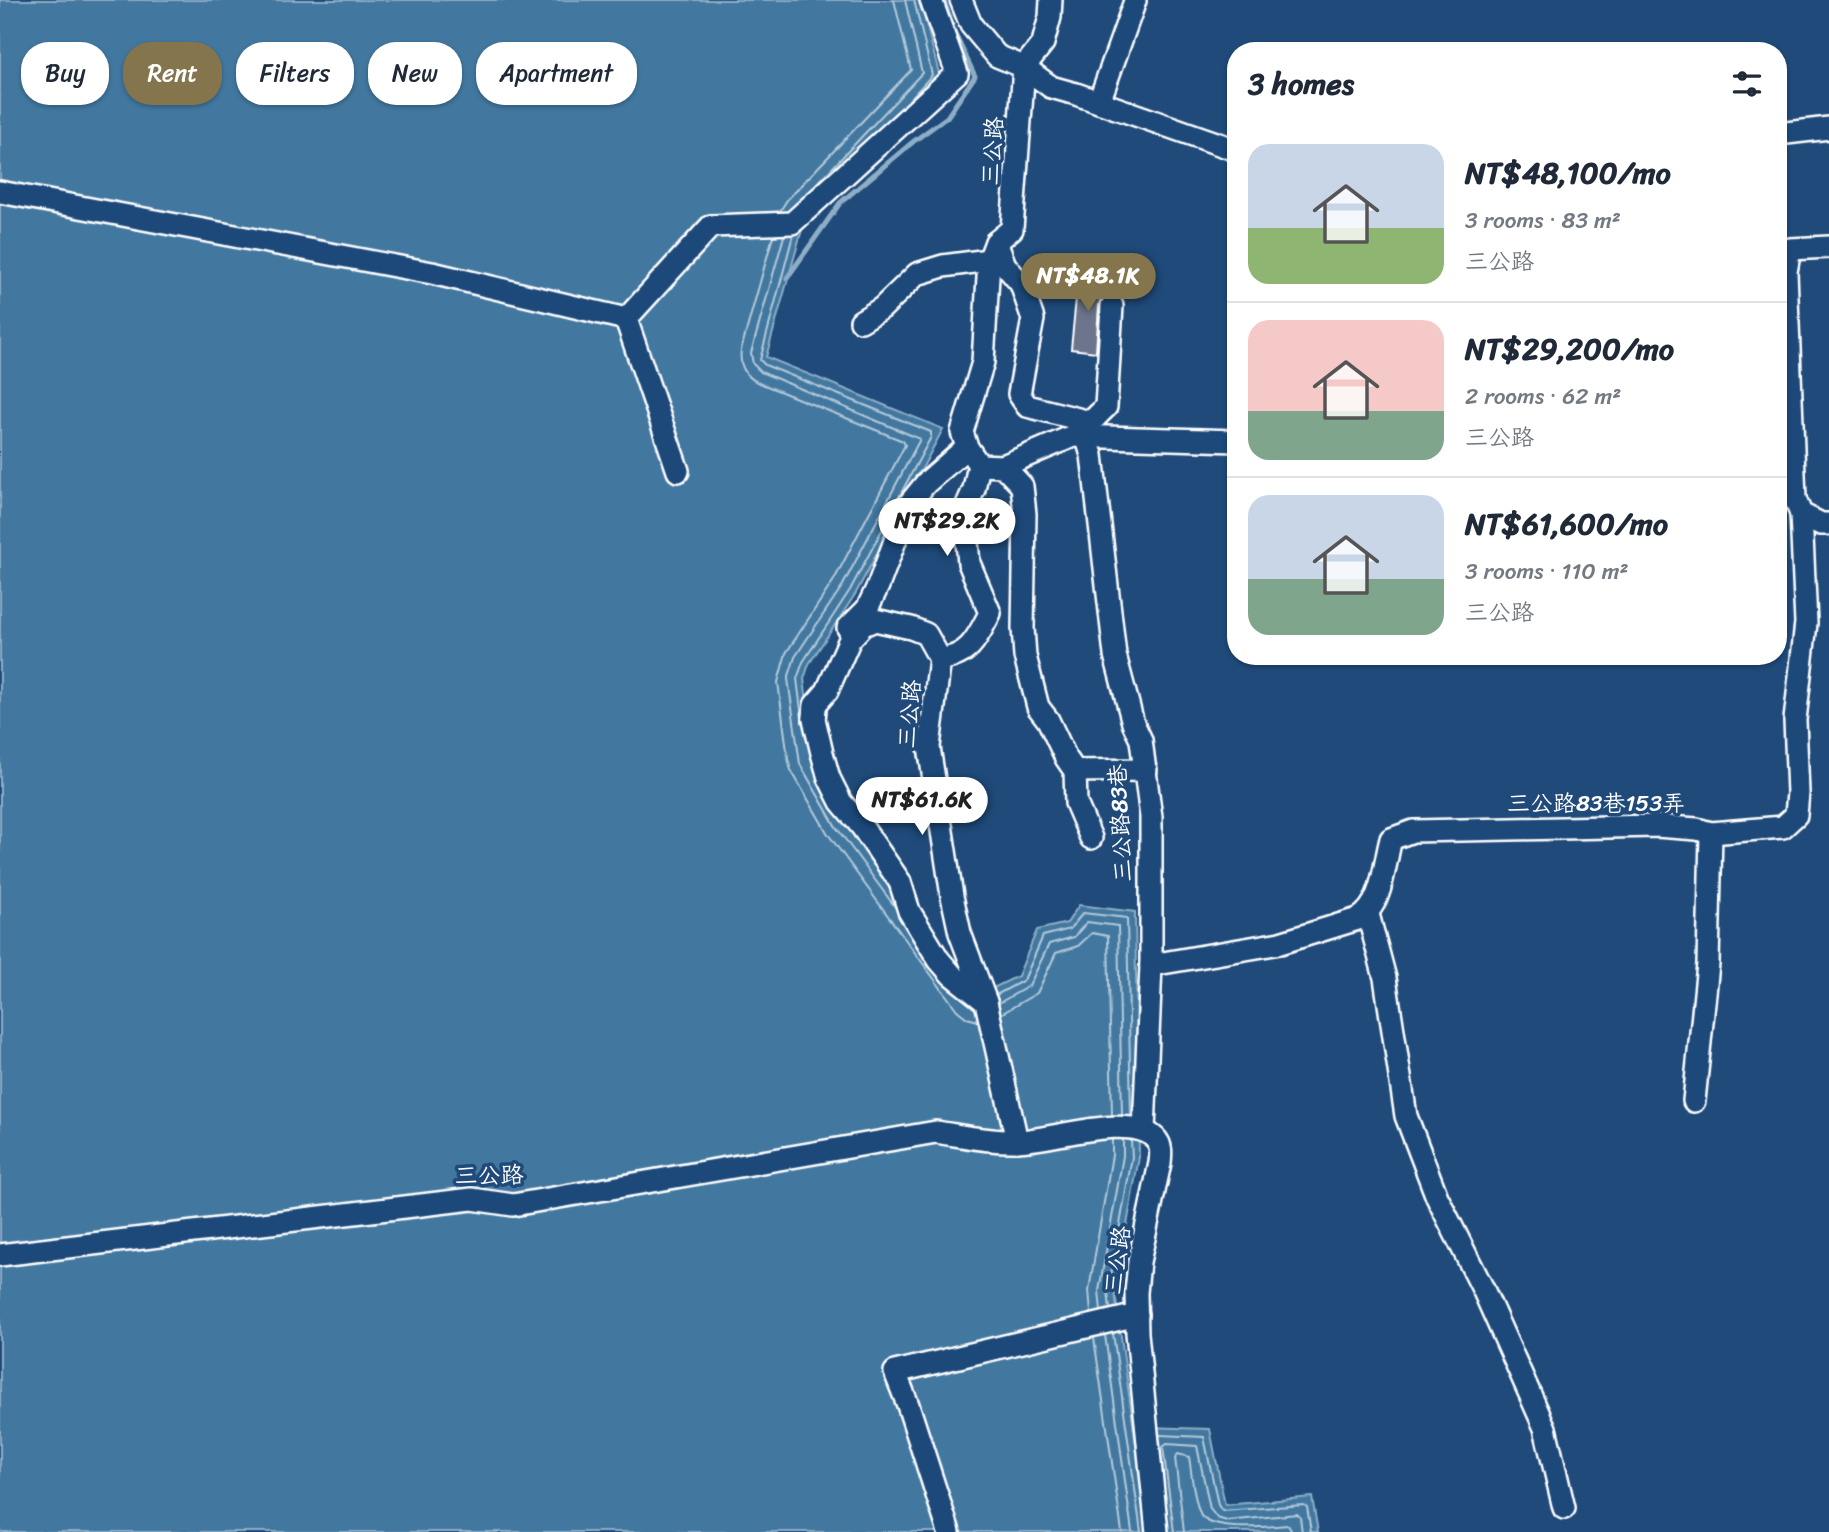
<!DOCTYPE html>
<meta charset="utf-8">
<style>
:root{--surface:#fff;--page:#f2f2f3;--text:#1f2937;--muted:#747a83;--line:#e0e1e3;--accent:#84754c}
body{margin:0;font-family:Sriracha,"LXGW WenKai TC",sans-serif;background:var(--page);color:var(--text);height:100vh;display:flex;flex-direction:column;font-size:26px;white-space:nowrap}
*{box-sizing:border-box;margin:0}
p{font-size:23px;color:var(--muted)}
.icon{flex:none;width:38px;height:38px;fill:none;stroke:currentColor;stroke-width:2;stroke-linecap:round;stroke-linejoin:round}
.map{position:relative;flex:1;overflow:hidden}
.panel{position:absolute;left:1227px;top:42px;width:560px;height:623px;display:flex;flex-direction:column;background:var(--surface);border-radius:28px;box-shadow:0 2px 5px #0004}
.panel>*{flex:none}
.banner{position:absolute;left:21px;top:42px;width:665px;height:63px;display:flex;gap:14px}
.price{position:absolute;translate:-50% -60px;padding:0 16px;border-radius:24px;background:#fff;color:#222;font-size:23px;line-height:46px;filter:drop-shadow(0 2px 4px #0008)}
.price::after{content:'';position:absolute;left:50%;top:42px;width:21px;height:16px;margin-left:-10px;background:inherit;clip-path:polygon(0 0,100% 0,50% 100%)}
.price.selected{background:var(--accent);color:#fff}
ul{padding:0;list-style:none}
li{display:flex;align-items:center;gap:21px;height:175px;padding:0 21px}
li+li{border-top:2px solid var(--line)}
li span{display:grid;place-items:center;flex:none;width:196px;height:140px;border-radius:21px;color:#555}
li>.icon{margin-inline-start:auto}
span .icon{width:84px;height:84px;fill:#fffc;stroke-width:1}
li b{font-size:30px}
h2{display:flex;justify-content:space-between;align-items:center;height:84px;padding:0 21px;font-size:30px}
.pill{padding:0 24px;border-radius:28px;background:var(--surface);box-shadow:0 2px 5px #0004;font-size:24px;line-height:63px}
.pill.selected{background:var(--accent);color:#fff}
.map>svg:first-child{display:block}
.water{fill:#4378a0;stroke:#8eaec6;stroke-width:2}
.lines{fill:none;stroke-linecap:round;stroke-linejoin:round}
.shore{stroke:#b4c9d9;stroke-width:2}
.stream{stroke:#8eaec6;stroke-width:5}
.building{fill:#6c758c;stroke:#fff;stroke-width:2}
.minor-casing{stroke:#fff;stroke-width:26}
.minor{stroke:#1f4a7a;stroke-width:21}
.labels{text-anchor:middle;stroke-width:7;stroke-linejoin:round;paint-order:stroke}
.street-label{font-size:23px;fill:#fff;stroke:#1f4a7a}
</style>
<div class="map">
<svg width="1829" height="1532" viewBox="0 0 1829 1532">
<rect width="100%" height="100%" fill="#1f4a7a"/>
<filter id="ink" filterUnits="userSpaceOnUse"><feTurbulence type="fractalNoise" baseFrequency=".0143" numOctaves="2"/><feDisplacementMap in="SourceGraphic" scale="14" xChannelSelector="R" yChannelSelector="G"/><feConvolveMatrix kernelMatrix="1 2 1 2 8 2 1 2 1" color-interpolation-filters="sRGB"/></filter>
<g filter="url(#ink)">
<!-- water -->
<g class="water">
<path d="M0,0H920L940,77L805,219L766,357L943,429L856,593L809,664L804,679L814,756L849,819L979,995L1018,976L1037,930L1067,923L1079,905L1135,912L1139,1157L1115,1293L1148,1532H0Z"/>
<path d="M1145,1427L1210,1429L1225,1505L1312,1497L1318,1532H1158Z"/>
</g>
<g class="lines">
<!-- shore -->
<g class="shore">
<path d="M909,100L932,75L914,0"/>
<path d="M816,185L922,73L905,0"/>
<path d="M780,211L787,200L911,70L894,0"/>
<path d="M793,235L760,360L765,365L931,432V437L900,495"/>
<path d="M773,236L741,350C739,364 744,375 757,382L903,441L905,445L834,580L786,653L778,682L788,759L791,770L828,834L957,1010L967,1018L978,1021"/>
<path d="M784,236L751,353L753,364L761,372L920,439L843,585L795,657L788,679L800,764L836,827L895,907"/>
<path d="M802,718L797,679L803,662L850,590L897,502"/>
<path d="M996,995L1024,980L1043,936L1070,929L1083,913L1127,918L1131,1116"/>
<path d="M999,1003L1029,986L1049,944L1074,937L1087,922L1118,926L1122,1115"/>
<path d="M1001,1014L1037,993L1056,953L1078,946L1092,933L1108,936L1112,1115"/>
<path d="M1110,1309L1108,1292L1132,1157L1131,1141"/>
<path d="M1101,1311L1099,1291L1123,1156V1140"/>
<path d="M1091,1313L1089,1290L1112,1155V1140"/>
<path d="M1113,1333L1141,1532"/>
<path d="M1105,1335L1132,1532"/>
<path d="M1094,1338L1122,1532"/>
<path d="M1160,1435L1204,1437L1218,1505L1222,1511L1304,1505L1307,1507L1311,1532"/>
<path d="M1174,1532L1163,1447L1167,1444L1197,1446L1210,1509L1217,1518L1227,1521L1297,1514L1300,1517L1302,1532"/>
<path d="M1184,1532L1175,1458L1178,1454L1189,1457C1192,1475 1193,1499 1201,1516C1214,1532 1264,1527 1288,1525L1292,1532"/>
</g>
<!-- stream -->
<path class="stream" d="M787,278L840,203L914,141L947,117L975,76L955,34L944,0"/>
</g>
<!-- building -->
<path class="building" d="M1078,278L1112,281L1111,293L1101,298L1099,305L1096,352L1071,349Z"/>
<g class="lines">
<!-- minor casing -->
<g class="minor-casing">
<g id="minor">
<path d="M961,0L971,25L997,56L1024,67L1051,87L1076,94L1236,150"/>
<path d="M1051,0L1050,17L1043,43L1024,67L1012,229L996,242L989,260L983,362L962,432L967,447L979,465L1003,466L1022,486L1025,514L1023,628L1025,656L1038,707L1048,720L1066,758L1075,771L1076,803L1091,838"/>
<path d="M1099,102L1135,1"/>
<path d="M1778,134L1829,128"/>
<path d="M0,192L432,273L626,319"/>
<path d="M996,242L1005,265L1021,284L1033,319L1019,394L1027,406L1090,422"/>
<path d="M1112,306L1106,407C1086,426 1083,429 1092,455L1115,655L1133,723L1141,740L1151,817V965L1144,1131"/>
<path d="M861,321L882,308L917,274L943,266L989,260"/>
<path d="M1003,466L1073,436L1236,441"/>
<path d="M678,471L626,319L711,226L792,223L957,73L931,0"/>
<path d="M1778,486L1795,499L1801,514L1821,524H1829"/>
<path d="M1795,499L1786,272L1790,249L1829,247"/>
<path d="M848,628L867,609L878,586L909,504L926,483L967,447"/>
<path d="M940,659C970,657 978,636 990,613L969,563L965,521L967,505L974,489L979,465"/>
<path d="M815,707L814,719L822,753L829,778L841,802L862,827L900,882L909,911L939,960L952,975L986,1002"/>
<path d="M814,719L815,705L827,691L850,639L863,625L875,620L911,628L926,634L940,659L929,747L952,896L960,933L986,1002L1017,1141"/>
<path d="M1075,771L1146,770"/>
<path d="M1368,914L1385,978L1406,1116L1437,1197L1483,1289L1545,1428L1564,1508"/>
<path d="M1151,965L1280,943L1358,919C1383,906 1384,864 1391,839L1413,831L1656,826L1697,829L1711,833L1783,827L1796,815L1798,793L1795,720L1806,623L1801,514"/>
<path d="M1694,1101L1708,964L1711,833"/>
<path d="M0,1255L472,1199L513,1205L936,1132C963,1136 990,1142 1017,1141C1051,1141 1129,1112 1155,1138C1162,1145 1161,1154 1160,1163L1139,1262L1136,1293L1137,1333L1157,1532"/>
<path d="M949,1532L908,1405L895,1372L1137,1315"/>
</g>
</g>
<!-- minor -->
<use href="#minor" class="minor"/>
</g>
</g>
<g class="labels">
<!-- street labels -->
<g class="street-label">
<text transform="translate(992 151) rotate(-86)" y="8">三公路</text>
<text transform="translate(909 714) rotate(-85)" y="8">三公路</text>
<text x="1596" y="811">三公路83巷153弄</text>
<text transform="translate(1120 823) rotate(-93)" y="8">三公路83巷</text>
<text transform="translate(489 1175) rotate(-1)" y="8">三公路</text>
<text transform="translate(1117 1260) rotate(-82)" y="8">三公路</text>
</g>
</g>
</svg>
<b class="price selected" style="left:1088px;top:313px">NT$48.1K</b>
<b class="price" style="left:947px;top:558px">NT$29.2K</b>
<b class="price" style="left:922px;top:837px">NT$61.6K</b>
<div class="banner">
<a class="pill">Buy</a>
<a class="pill selected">Rent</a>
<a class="pill">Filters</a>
<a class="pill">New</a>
<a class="pill">Apartment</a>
</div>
<section class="panel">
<h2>3 homes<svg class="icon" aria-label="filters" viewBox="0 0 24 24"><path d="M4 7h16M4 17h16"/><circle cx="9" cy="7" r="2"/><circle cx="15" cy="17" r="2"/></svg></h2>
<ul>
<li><span style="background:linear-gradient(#c9d6e8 60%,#8fb573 0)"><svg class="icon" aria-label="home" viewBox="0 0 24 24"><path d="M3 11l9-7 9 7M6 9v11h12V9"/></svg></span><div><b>NT$48,100/mo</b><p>3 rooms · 83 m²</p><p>三公路</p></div></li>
<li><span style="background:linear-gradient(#f6c9c9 65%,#7fa58c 0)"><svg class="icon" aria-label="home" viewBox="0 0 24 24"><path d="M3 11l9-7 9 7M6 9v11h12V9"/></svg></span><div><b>NT$29,200/mo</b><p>2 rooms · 62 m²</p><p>三公路</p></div></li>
<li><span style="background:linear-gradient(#c9d6e8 60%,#7fa58c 0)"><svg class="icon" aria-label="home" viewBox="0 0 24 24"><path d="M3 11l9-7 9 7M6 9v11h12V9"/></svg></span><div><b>NT$61,600/mo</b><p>3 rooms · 110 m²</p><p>三公路</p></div></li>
</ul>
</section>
</div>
